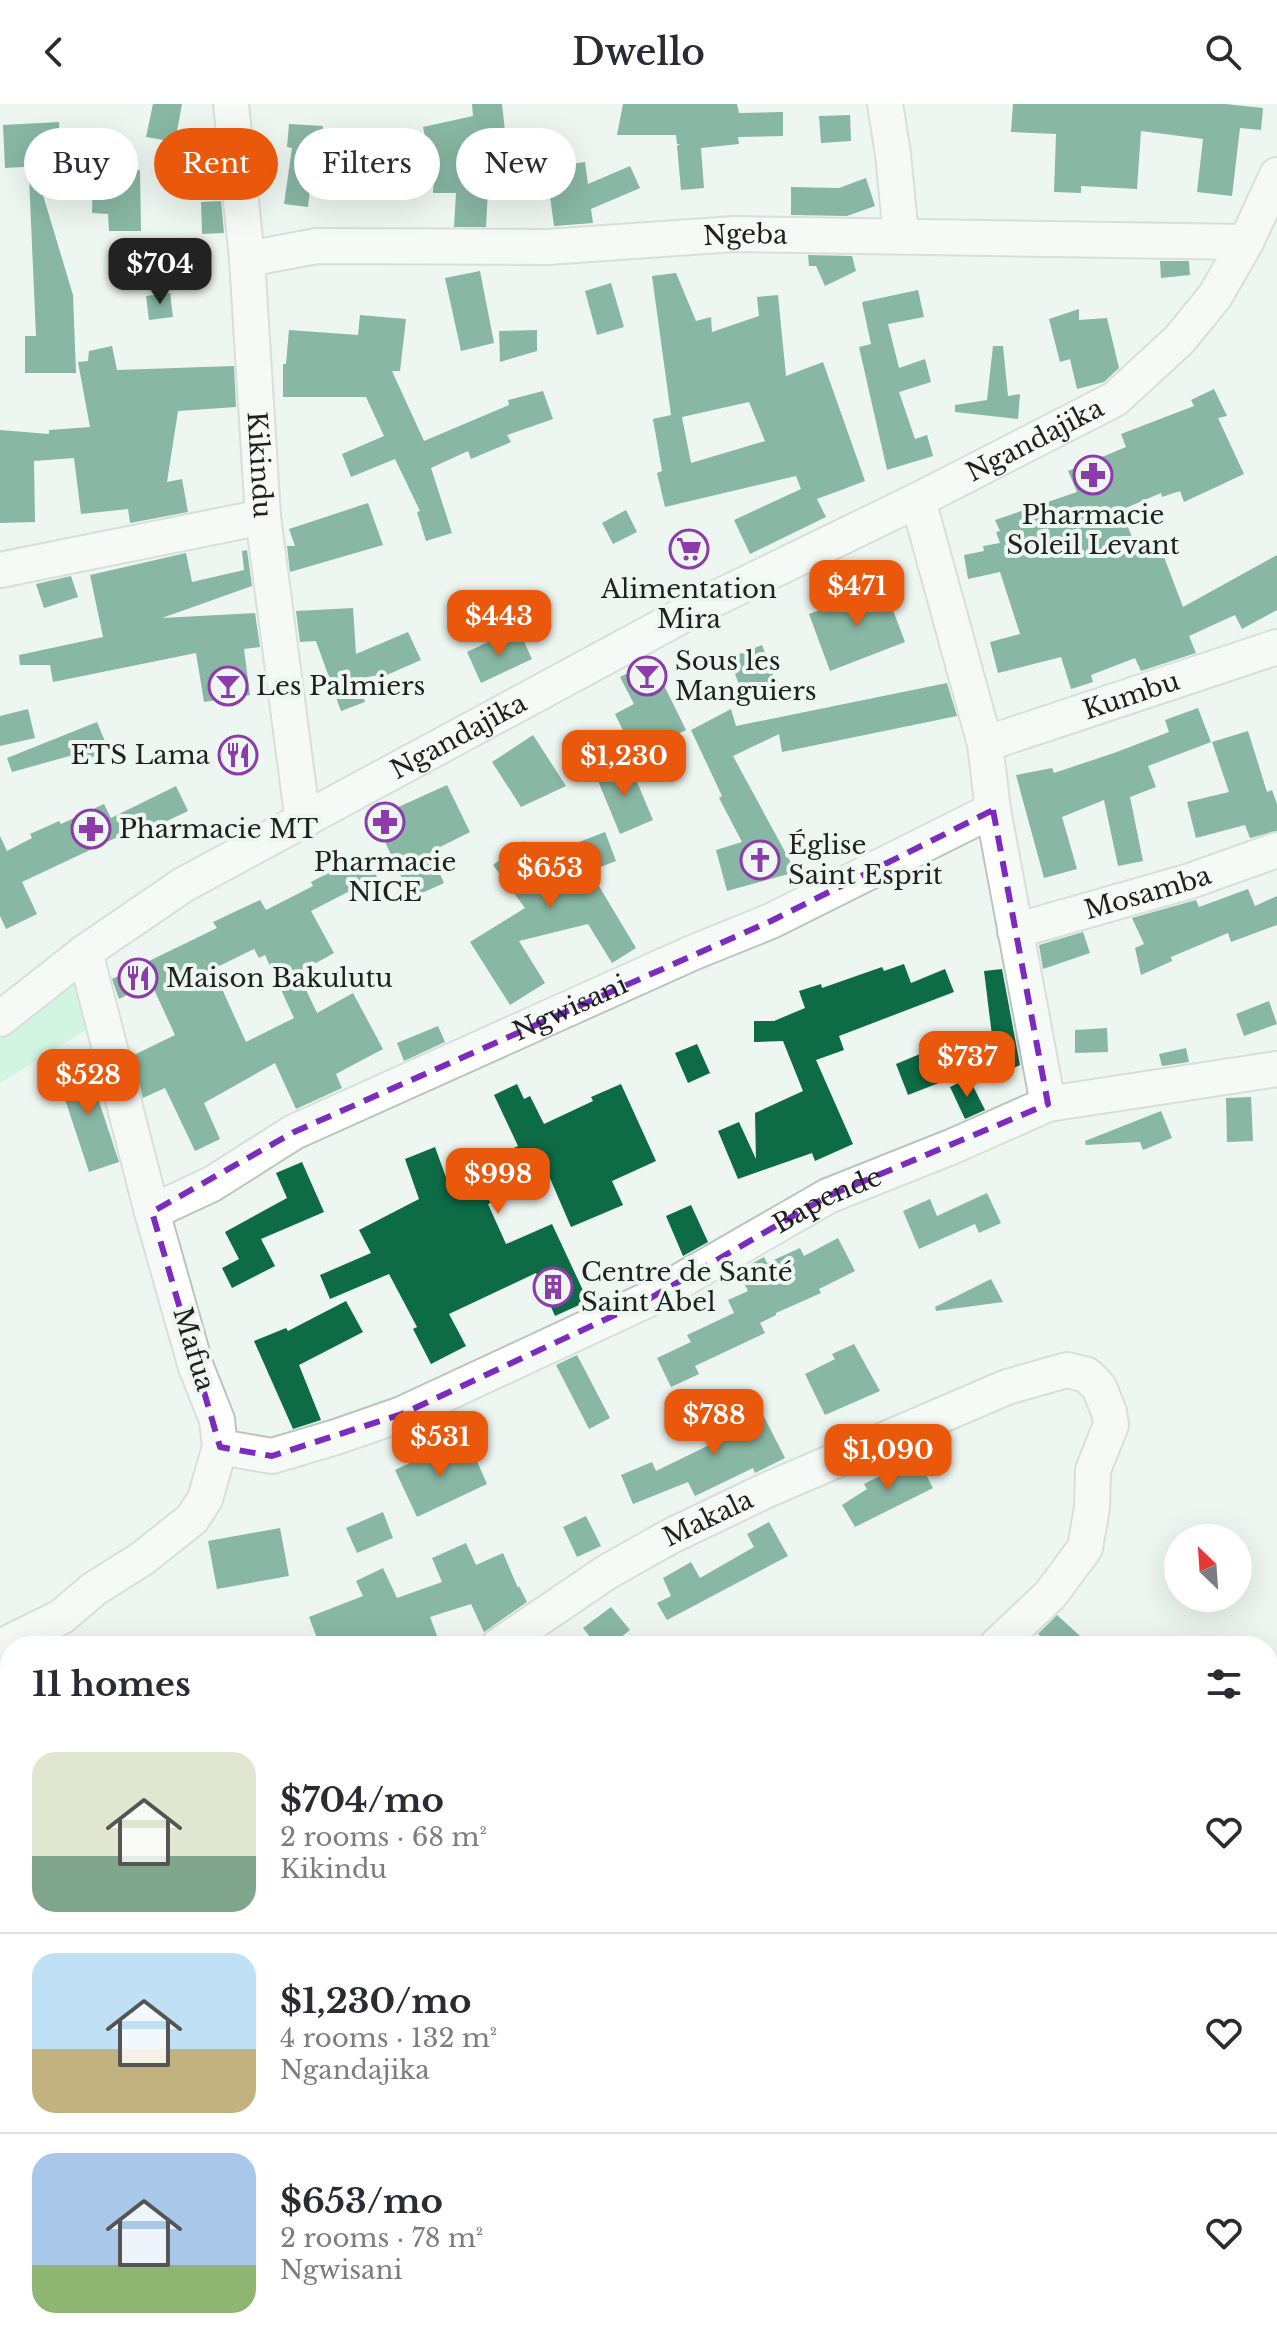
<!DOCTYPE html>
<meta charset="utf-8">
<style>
:root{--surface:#fff;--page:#f7f7f7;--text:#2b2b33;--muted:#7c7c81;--line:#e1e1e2;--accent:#ea580c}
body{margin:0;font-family:"Libre Baskerville",serif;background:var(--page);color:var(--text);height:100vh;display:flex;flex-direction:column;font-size:30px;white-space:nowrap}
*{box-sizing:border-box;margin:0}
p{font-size:26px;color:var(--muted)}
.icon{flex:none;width:44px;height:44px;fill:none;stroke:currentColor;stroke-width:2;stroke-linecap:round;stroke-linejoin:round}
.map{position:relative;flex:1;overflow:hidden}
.panel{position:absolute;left:0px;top:1532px;width:1278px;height:712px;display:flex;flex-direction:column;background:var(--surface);border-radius:32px 32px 0 0;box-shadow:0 8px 32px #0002}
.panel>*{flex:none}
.banner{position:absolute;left:24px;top:24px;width:800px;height:72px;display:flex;gap:16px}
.needle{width:52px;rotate:335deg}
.fabs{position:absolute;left:1164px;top:1420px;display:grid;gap:16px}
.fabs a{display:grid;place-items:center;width:88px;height:88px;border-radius:50%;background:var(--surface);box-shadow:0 8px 32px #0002;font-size:40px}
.price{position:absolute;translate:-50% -68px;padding:0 18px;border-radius:16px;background:var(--accent);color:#fff;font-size:26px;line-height:52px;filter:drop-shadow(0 2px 4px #0008)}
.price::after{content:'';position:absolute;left:50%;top:48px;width:24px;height:18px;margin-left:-12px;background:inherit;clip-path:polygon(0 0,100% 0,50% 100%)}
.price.active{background:#222;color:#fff}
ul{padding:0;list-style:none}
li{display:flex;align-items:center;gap:24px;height:200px;padding:0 32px}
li+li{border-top:2px solid var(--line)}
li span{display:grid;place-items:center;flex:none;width:224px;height:160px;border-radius:24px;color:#555}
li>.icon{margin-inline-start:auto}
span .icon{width:96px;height:96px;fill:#fffc;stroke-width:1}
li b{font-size:34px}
h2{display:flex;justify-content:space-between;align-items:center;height:96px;padding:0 32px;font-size:34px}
.tag{padding:0 28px;border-radius:36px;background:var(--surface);box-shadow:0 8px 32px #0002;font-size:28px;line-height:72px}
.tag.active{background:var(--accent);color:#fff}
header{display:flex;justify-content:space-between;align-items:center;height:104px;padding:0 32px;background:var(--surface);font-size:36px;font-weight:600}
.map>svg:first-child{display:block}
.green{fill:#aef4cd}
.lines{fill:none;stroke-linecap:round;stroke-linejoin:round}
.stream{stroke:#60cc98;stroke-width:8}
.building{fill:#0d6b46;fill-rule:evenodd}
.minor-casing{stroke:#bcc4bf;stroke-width:38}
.minor{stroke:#fff;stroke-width:34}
.marked{fill:none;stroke:#7b2cbf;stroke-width:6;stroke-dasharray:16 10;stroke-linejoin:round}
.labels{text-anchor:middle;stroke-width:8;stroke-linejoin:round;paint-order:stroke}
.street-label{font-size:26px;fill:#1e211f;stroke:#eef6f1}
.poi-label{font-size:26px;fill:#1e211f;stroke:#eef6f1;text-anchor:start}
</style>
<header><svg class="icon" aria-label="back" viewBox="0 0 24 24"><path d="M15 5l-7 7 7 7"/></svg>Dwello<svg class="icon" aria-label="search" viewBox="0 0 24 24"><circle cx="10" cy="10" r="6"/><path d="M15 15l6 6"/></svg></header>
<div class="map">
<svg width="1277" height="2244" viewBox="0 0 1277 2244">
<rect width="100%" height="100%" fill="#eef6f1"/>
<!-- green -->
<path class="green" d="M85,848L98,919L0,979V915Z"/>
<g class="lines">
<!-- stream -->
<g class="stream">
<path d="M1268,1895L1277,1890"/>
<path d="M716,2244L724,2234"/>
</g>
</g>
<!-- building -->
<g class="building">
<path d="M153,0H182L175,38L146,33Z"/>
<path d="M472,0H502L506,36H519L518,67L585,58L588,80L630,62L640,84L591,105L593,119L554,122L549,85H488L486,123H454L456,89H433L435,52L429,53L423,23L473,12Z"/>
<path d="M623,0H737L739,9L783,8V32L738,33L739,40L701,44L704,84L681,86L677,42L680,40H677L676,31H617Z"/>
<path d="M1013,0H1225L1263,4L1261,26L1240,24L1232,92L1197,88L1203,35L1141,27L1137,85L1081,82V89L1054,88L1056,30L1011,28Z"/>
<path d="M850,11L851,37L821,39L819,12Z"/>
<path d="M59,18L61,61L5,64L3,21Z"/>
<path d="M289,20L323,22L321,47L378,54L375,78L312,69L308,103L284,100L292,44L287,43Z"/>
<path d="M111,66H140L141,127H109L108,110L92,109L93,70H111Z"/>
<path d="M37,71L73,191L76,269H25V232H36L29,73Z"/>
<path d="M866,74L875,102L847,112L791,111V83L839,84Z"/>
<path d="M221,97L224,129L202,130L201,98Z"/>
<path d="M808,151L852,152L856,167L825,182L816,162H809Z"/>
<path d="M1160,157H1189L1190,171L1161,174Z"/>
<path d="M480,167L494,239L461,247L445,174Z"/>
<path d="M676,169L696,217L711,213L712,228L759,212L757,193L778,191L786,272L823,258L865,377L817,395L826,413L750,450L734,416L801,385L796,372L665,403L657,369L662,367L653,315L671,311L652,172ZM749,298L765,337L691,359L682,313Z"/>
<path d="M611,179L624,223L597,231L585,187Z"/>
<path d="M918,186L924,213L888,220L899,264L925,255L931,278L899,288L915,335L927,331L933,352L887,366L859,243L871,240L862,198Z"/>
<path d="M170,189L173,213L149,216L146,192Z"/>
<path d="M1079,205V216L1107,214L1119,264L1104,278L1077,285L1070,255L1060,258L1049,215Z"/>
<path d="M360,211L406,215L400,267H392L424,337L509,301L508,296L543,287L553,315L507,331L511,338L471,355L468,347L431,364L452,429L426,437L417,408L420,407L395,355L351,373L342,350L384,332L366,293H283V260H286L289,226L358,231Z"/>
<path d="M537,226V247L500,258L499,227Z"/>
<path d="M112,242L117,266L234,262L236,303L178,307L167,378L182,375L188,408L130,419L128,405L81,410L74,354L34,357L35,418L0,419V326L49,330V326L90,323L78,258L88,257L89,247Z"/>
<path d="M993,242H1003L1008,292L1020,290L1018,315L955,308V301L987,296Z"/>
<path d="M1214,285L1227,312L1218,314L1244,370L1184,398L1180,387L1162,393L1161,389L1121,406L1140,453L1161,445L1183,503L1277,451V506L1242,525L1235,511L1189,532L1196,549L1141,567L1135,554L1091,571L1093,578L1071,585L1061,553L998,569L990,538L1020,530L1000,468L968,475L964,451L984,447L983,442L1000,439L996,428L1000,427L995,416L1077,388L1068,367L1126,343L1121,330L1194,302L1191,296Z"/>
<path d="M368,399L383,441L290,468L287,442H295L289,425Z"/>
<path d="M626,406L637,428L613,440L602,419Z"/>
<path d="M247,446L252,482L162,514L255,509L260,543L244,545L250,591L204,598L196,549L53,578L50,561H20L19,551L103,533L90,471L186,449L192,478L244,466L242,447Z"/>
<path d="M71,472L78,493L44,504L36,480Z"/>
<path d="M884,482L905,538L830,567L809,510Z"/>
<path d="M353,504L356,550L408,528L421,556L380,574V571L331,579L316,537L300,538L296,507Z"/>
<path d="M521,531L532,555L481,579L467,548L492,536L495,543Z"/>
<path d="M762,541L779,586L746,599L729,554Z"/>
<path d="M652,557L686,626L635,651L615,610L634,600L620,573Z"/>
<path d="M357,576L365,598L341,607L334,588Z"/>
<path d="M947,579L957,612L782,648L779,630L733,652L796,768L727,787L716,746L742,738L719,694L722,692L691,626L731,605L736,622Z"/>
<path d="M1198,604L1211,638L1148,662L1156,683L1130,693L1143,757L1118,762L1104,696L1062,713L1077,765L1044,774L1016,671L1052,664L1054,669L1114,649L1169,628L1165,616Z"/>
<path d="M28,605L35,634L0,642V612Z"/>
<path d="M97,618L109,647L87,655L84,648L12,668L7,654Z"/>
<path d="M1248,627L1267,688L1272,686L1277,700V727L1250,734L1245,721L1196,734L1187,698L1229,688L1212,638Z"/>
<path d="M533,631L566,682L521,703L492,658Z"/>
<path d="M246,634L256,655L231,668L220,648Z"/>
<path d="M629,659L653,716L620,730L596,672Z"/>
<path d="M447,681L470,728L430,748L444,779L411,794L374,714Z"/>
<path d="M176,682L188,707L146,727L143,721L22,778L37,810L6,825L0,812V732L7,747L32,734L30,730L59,717L61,720L104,700L111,714Z"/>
<path d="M605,728L616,757L590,767L636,844L612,859L588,820L519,837L545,879L510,901L470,838L525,804L493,761L525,737L537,754Z"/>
<path d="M368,755L377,773L311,807L334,849L298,869L317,909L353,889L383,945L336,970L342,984L296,1005L275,959L204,999L220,1035L195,1047L165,984L143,994L132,952L175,931L151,879L119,895L112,875L217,824L213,818L260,796L266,806L313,782L311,778L338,764L340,769ZM254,845L259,854L265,851L294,914L246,938L213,865Z"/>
<path d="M1248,785L1255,802L1277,792V821L1231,838L1228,829L1171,853L1172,857L1141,871L1135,844L1144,840L1132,814L1196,796L1199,803Z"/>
<path d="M1083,828L1090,849L1043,865L1039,841Z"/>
<path d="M904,860L911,879L945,865L954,888L839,932L844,946L816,956L853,1040L815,1057L812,1049L738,1075L718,1027L739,1018L756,1055L755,1009L803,987L783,937L754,938V917H774L805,904L799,887L821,880L822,884L882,863L884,867Z"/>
<path d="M1002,865L1020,961L997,972L984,867Z"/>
<path d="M1269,897L1277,920L1244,932L1236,910Z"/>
<path d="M438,922L445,938L404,957L397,939Z"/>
<path d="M1107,924L1108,948L1075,949V926Z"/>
<path d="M697,940L710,969L688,979L675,949Z"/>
<path d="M1186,944L1189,958L1162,962L1159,950Z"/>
<path d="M932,945L944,977L908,991L896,960Z"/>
<path d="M86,958L119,1058L89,1068L56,968Z"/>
<path d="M969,974L985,1006L965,1015L950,983Z"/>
<path d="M517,980L524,995L530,992L544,1020L593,997L591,993L621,980L656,1057L612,1077L623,1101L571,1123L549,1072L488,1100L506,1140L552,1120L588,1197L555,1212L536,1169L449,1210L466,1242L431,1260L413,1225L417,1223L389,1170L330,1195L320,1171L371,1149L359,1126L419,1095L405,1055L435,1043L447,1076L518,1042L494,991Z"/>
<path d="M1251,993L1253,1037L1227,1038L1226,994Z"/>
<path d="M1161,1007L1172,1034L1143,1046L1140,1038L1086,1041L1085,1037Z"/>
<path d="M302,1058L324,1108L261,1135L275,1162L232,1184L222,1164L239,1155L225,1128L287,1094L276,1069Z"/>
<path d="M987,1089L1001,1119L979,1129L975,1120L919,1145L903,1107L930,1095L937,1112Z"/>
<path d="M691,1101L708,1138L683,1152L666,1112Z"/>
<path d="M838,1134L855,1167L819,1185L821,1189L776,1209V1211L760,1219L765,1229L695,1262L699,1270L671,1283L657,1254L691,1238L687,1231L734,1209L728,1196L748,1187L738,1167L764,1153L767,1159L800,1144L804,1152Z"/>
<path d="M991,1175L1003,1198L936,1207L935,1203Z"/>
<path d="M346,1197L363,1228L299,1261L321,1316L293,1325L254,1237L286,1224L288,1227Z"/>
<path d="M854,1240L880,1287L825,1311L805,1270L835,1255L832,1250Z"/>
<path d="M577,1251L610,1314L589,1325L556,1261Z"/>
<path d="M752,1289L785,1354L755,1369L753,1364L695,1392L688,1378L633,1400L621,1371L652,1358L656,1367L738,1327L725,1302Z"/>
<path d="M470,1341L487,1380L417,1413L395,1366L431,1349L434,1357Z"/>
<path d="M917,1353L933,1384L855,1423L842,1401L867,1385L864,1380Z"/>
<path d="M383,1408L393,1434L357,1449L346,1424Z"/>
<path d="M586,1412L601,1442L577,1453L563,1423Z"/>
<path d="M769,1418L788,1452L667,1516L657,1499L671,1492L663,1474L691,1458L700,1474L754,1443L747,1430Z"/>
<path d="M280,1424L289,1472L217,1485L208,1437Z"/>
<path d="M466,1439L476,1461L503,1449L518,1484L519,1482L527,1498L484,1528L471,1500L430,1513L441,1542H320L309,1513L363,1492L356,1477L383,1464L397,1494L442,1478L432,1454Z"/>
<path d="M611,1503L630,1526L610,1542H597L583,1524Z"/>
<path d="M1057,1511L1091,1542H1052L1038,1530Z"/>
</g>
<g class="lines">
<!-- minor casing -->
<g class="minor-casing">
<g id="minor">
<path id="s1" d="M231,0L247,155L263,413L303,718"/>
<path d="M885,0L893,50L901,132"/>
<path id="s2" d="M247,155L317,142L547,143L735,130L1246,138"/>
<path d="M918,396L985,640L993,706L1048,1000"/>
<path d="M0,466L263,413"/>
<path id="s3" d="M985,640L1277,543"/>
<path id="s4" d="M1015,827L1190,777L1277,746"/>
<path id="s5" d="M0,915L85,848L183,781L698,503L918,396L1115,295L1179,236L1215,192L1246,138L1277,71"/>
<path id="s6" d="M152,1108L212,1080L294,1028L692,849L771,817L993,706"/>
<path id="s7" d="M220,1343L272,1352L336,1333L402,1310L647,1196L828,1092L951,1043L1048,1000L1277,965"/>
<path id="s8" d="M498,1542L607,1468L671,1432L767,1386L1007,1283L1067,1266L1087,1271L1099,1283L1109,1308L1111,1321L1093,1366L1092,1404L1085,1444L1050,1491L996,1542"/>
<path d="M0,1543L61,1513L94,1485L143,1454L192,1415L205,1395L220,1343L217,1316L196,1263L152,1108L85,848"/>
<path d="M0,1607L10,1608"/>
<path d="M0,2018L10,2006"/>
</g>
</g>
<!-- minor -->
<use href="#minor" class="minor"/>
</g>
<!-- marked area -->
<path d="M0 0H1277V2244H0ZM993,706L1048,1000L828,1092L647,1196L402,1310L272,1352L220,1343L152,1108L294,1028L771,817Z" fill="#eef6f1" fill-opacity=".55" fill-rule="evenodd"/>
<path class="marked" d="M993,706L1048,1000L828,1092L647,1196L402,1310L272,1352L220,1343L152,1108L294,1028L771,817Z"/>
<!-- icons -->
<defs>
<g id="pharmacy-ring" transform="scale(2)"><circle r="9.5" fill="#eef6f1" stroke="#8c3baa" stroke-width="1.5"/><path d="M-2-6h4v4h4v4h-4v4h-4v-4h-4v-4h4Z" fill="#8c3baa"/></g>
<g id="supermarket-ring" transform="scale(2)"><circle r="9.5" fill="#eef6f1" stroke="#8c3baa" stroke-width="1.5"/><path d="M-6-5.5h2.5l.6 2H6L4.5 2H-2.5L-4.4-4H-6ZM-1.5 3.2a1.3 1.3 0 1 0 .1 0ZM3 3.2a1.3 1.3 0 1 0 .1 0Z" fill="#8c3baa"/></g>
<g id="bar-ring" transform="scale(2)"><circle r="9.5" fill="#eef6f1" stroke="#8c3baa" stroke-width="1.5"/><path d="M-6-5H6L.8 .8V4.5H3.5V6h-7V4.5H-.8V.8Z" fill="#8c3baa"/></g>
<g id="restaurant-ring" transform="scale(2)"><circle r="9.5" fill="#eef6f1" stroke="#8c3baa" stroke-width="1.5"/><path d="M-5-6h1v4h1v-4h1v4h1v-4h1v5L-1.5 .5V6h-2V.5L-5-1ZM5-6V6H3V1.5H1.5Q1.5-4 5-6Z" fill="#8c3baa"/></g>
<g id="church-ring" transform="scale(2)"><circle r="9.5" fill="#eef6f1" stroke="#8c3baa" stroke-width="1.5"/><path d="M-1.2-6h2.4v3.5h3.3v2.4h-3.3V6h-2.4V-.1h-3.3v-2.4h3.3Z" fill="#8c3baa"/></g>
<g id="building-ring" transform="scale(2)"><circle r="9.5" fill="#eef6f1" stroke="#8c3baa" stroke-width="1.5"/><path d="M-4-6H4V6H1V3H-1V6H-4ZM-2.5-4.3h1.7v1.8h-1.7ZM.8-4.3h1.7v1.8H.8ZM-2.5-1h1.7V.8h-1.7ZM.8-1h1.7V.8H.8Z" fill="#8c3baa"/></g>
</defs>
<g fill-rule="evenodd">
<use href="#pharmacy-ring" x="1093" y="371"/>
<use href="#supermarket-ring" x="689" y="445"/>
<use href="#bar-ring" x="647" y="572"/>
<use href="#bar-ring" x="228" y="582"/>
<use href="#restaurant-ring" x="238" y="651"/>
<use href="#pharmacy-ring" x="385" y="718"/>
<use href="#pharmacy-ring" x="91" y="725"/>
<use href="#church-ring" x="760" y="756"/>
<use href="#restaurant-ring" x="138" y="874"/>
<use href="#building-ring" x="553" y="1183"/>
</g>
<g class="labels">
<!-- street labels -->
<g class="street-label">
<text dy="9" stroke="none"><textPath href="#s2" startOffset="500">Ngeba</textPath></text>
<text dy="9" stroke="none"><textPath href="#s5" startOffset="1188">Ngandajika</textPath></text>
<text dy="9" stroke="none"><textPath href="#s1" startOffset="362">Kikindu</textPath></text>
<text dy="9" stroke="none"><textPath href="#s3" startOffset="154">Kumbu</textPath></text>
<text dy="9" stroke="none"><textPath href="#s5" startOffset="540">Ngandajika</textPath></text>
<text dy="9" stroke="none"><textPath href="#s4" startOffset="138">Mosamba</textPath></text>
<text dy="9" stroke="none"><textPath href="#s6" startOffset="466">Ngwisani</textPath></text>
<text dy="9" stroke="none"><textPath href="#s7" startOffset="666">Bapende</textPath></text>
<text transform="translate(194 1245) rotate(73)" y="9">Mafua</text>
<text dy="9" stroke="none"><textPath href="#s8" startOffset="246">Makala</textPath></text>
</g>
<!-- poi labels -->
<g class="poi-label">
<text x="1093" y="420" text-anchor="middle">Pharmacie<tspan x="1093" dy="30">Soleil Levant</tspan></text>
<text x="689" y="494" text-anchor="middle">Alimentation<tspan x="689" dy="30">Mira</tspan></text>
<text x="675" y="566">Sous les<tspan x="675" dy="30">Manguiers</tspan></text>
<text x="256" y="591">Les Palmiers</text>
<text x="210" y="660" text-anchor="end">ETS Lama</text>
<text x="119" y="734">Pharmacie MT</text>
<text x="788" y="750">Église<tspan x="788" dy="30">Saint Esprit</tspan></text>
<text x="385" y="767" text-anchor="middle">Pharmacie<tspan x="385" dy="30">NICE</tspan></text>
<text x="166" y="883">Maison Bakulutu</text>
<text x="581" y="1177">Centre de Santé<tspan x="581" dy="30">Saint Abel</tspan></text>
</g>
</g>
</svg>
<div class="fabs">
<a><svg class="needle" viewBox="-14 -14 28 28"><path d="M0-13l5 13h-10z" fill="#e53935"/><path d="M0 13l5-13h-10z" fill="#7c7c81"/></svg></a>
</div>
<b class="price active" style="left:160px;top:202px">$704</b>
<b class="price" style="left:857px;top:524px">$471</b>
<b class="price" style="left:499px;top:554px">$443</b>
<b class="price" style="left:624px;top:694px">$1,230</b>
<b class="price" style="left:550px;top:806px">$653</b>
<b class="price" style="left:967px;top:995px">$737</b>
<b class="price" style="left:88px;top:1013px">$528</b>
<b class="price" style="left:498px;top:1112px">$998</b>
<b class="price" style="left:714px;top:1353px">$788</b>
<b class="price" style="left:440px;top:1375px">$531</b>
<b class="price" style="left:888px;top:1388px">$1,090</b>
<div class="banner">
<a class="tag">Buy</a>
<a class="tag active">Rent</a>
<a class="tag">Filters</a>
<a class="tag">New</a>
</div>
<section class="panel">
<h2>11 homes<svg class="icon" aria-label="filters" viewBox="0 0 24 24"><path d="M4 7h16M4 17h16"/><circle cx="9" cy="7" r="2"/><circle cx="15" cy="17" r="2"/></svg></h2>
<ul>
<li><span style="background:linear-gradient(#dfe7d0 65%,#7fa58c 0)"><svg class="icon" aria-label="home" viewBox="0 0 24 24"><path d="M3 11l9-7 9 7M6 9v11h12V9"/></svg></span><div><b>$704/mo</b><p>2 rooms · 68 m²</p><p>Kikindu</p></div><svg class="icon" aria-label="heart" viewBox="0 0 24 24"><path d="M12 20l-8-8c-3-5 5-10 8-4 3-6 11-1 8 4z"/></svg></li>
<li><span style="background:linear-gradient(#bfe0f5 60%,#c2b280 0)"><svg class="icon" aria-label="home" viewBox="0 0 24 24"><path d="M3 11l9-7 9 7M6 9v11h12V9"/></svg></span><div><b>$1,230/mo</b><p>4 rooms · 132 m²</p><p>Ngandajika</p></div><svg class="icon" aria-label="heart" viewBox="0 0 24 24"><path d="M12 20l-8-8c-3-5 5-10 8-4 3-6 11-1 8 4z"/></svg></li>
<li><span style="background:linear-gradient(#a9c7e8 70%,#8fb573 0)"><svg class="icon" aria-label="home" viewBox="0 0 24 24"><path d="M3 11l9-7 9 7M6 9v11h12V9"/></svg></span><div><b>$653/mo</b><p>2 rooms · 78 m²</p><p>Ngwisani</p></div><svg class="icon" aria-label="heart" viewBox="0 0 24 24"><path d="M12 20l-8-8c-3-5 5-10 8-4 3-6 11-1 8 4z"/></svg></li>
</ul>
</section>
</div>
